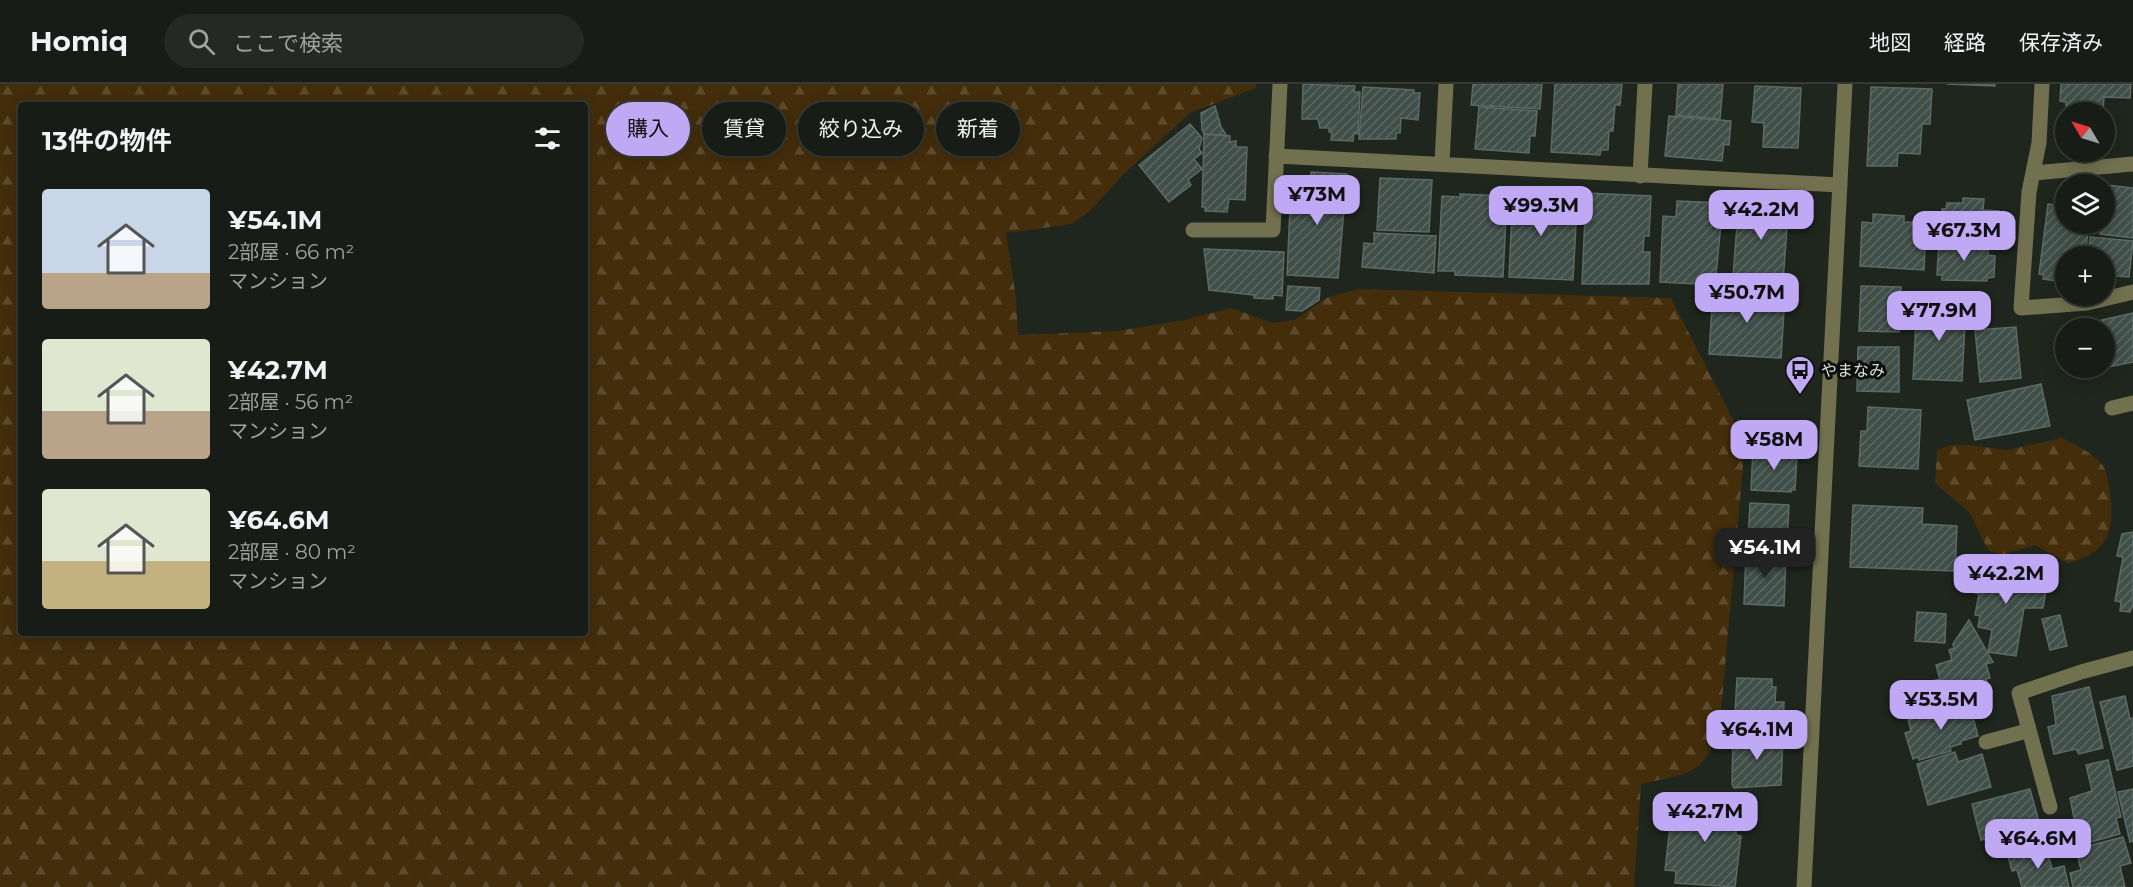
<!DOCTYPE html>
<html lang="ja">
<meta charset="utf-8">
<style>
:root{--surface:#171c16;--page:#242923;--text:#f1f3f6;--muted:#9ea1a1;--line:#363a35;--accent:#bfa9f4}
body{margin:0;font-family:Montserrat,"Noto Sans JP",sans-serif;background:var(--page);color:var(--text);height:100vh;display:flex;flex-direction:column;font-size:22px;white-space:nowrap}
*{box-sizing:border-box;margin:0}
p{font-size:20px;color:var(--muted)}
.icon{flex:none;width:33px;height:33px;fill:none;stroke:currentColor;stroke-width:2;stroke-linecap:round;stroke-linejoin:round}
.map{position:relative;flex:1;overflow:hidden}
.panel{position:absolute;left:18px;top:18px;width:570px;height:534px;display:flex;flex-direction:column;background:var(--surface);border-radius:6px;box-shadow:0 3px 15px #0003,0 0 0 2px var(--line)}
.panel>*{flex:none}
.banner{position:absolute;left:606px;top:18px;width:570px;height:54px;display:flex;gap:12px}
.needle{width:39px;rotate:308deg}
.tools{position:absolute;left:2055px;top:18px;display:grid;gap:12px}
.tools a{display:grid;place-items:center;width:60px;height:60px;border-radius:50%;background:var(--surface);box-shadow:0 3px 15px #0003,0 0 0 2px var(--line);font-size:30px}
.price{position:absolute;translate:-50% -51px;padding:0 14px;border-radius:12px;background:var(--accent);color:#111;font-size:20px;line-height:39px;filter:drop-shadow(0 2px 3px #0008)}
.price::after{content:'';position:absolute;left:50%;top:36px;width:18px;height:14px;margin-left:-9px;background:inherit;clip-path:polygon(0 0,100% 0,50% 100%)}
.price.on{background:#222;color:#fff}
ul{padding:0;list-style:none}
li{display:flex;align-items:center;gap:18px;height:150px;padding:0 24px}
li span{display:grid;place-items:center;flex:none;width:168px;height:120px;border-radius:6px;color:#555}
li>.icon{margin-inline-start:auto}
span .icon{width:72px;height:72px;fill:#fffc;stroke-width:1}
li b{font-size:26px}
h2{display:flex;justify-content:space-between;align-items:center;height:72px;padding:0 24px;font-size:26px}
.pill{padding:0 21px;border-radius:27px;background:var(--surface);box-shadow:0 3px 15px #0003,0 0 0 2px var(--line);font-size:21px;line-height:54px}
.pill.on{background:var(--accent);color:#111}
header{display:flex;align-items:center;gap:36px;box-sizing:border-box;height:84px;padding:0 30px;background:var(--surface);border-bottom:2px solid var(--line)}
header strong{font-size:28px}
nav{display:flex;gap:33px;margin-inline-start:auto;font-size:21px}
.search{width:420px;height:54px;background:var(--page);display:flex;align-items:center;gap:15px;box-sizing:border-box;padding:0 21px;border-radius:33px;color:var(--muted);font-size:22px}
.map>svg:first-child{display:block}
.forest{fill:url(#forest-firs);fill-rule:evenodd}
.building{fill:url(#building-hatch);stroke:#5b6a64;stroke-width:1.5}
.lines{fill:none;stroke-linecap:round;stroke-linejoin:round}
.minor{stroke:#71704f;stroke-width:15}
.labels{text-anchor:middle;stroke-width:6;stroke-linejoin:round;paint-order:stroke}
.poi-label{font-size:16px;fill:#dbe0d9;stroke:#0b0e0a;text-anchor:start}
</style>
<header>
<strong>Homiq</strong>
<div class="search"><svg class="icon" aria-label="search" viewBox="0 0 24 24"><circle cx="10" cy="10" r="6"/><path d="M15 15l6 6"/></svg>ここで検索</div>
<nav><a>地図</a><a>経路</a><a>保存済み</a></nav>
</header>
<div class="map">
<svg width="2133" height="803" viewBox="0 0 2133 803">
<defs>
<pattern id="forest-firs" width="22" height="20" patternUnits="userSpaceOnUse" patternTransform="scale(1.5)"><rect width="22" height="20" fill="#432d0b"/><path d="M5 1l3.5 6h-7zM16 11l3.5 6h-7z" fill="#5e4b2e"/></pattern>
<pattern id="building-hatch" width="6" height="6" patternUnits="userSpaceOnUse" patternTransform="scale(1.5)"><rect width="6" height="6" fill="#414f4a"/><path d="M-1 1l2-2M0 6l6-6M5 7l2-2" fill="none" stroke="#5c6864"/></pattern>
</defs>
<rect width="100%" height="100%" fill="#1f261d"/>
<!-- forest -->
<g class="forest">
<path d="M0,0H1256V4L1190,29L1125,89L1090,127L1072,140L1006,149L1016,214L1018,251L1117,247L1184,236L1231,224L1273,239L1295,236L1326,214L1357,205L1671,214L1745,359L1720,639C1705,693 1691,688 1641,700L1634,803H0ZM21,21H585V549H21Z"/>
<path d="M2062,354C2075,361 2091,368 2101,379C2108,387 2108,400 2110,410C2116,446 2107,470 2068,479L2035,461L2002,471L1988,466L1970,429L1935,399L1937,366L1952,361H1969L2007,366Z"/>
</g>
<!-- building -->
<g class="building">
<path d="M1303,0L1355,2L1354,8H1360L1358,50L1354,49L1353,57L1331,56L1332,48H1329V44H1320L1318,35H1302Z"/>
<path d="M1473,0H1542L1540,25L1471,21Z"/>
<path d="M1555,0H1622L1620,21H1615L1613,47H1609L1608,66H1601L1600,71L1551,68Z"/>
<path d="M1678,0H1723L1720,35L1676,31Z"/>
<path d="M1947,0H1995V2Z"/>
<path d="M2061,0H2131L2130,14L2104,13L2103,28H2066V18L2060,17Z"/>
<path d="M1755,2L1801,4L1798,64L1763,63L1764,39L1752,38Z"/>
<path d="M1363,3L1414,6V9H1420L1418,36L1401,34L1400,49H1396V55H1359Z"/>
<path d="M1871,3L1932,5L1930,40H1922L1920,70L1898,69L1897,82H1867Z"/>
<path d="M1215,22L1221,43L1227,52L1204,50L1202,46L1201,29Z"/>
<path d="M1479,23L1537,27L1535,52H1530L1529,69L1475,65Z"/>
<path d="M1669,32L1731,37L1729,61L1724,60L1722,77L1665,72Z"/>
<path d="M1190,40L1202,54L1199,65L1202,69L1194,75L1202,85L1188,96L1191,101L1169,118L1139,81Z"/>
<path d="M1204,50L1230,52V58L1236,57V63H1247L1245,116L1229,115L1227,128L1205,127V123H1202Z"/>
<path d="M1311,88L1347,90L1338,194L1287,191L1291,102H1310Z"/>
<path d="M1380,94L1432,96L1429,148L1377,146Z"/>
<path d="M2107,101L2133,104V154L2100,150L2101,140H2104Z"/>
<path d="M1513,105L1548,107L1547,115L1569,116L1568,140L1576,141L1573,196L1509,193Z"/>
<path d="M1586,109L1651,112L1649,152H1644L1643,168H1650L1649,200H1582Z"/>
<path d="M1460,110L1507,112L1503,193L1455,191V187H1438L1442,112L1460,113Z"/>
<path d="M1739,114L1789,117L1783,197L1764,196L1763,203L1745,202L1746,194L1733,193Z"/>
<path d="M1963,114L1984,115L1983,126L1999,127L1997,154L1941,152L1942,125H1946L1947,119H1963Z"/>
<path d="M1677,117L1723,119L1715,201L1660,198L1663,132L1676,133Z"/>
<path d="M2048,120L2066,122V140H2089L2085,172H2066V198L2043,195L2044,191L2039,190Z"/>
<path d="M1873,130L1904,132V138L1926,139L1924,186L1860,182L1862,138L1873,139Z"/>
<path d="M1374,149L1436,152L1434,189L1362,183L1364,159L1374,160Z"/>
<path d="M2090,153L2133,157L2129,193L2104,191V172H2088Z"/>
<path d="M1939,156L1977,157L1978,166H1988V171L1995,172L1994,193L1987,194V197L1942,196V191H1937Z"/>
<path d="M1204,165L1284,168L1282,212L1273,211V215L1254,214V211L1209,206Z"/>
<path d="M1288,202L1320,204L1319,216L1302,227L1286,226Z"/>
<path d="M1861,202L1901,203L1899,248L1859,247Z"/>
<path d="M1713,207L1785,211L1781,274L1709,270Z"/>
<path d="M1917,218L1966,221L1962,297L1913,295Z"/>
<path d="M2133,229V278L2094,286L2093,284H2104V244H2085L2084,240Z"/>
<path d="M2016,243L2021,294L1980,298L1975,246Z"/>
<path d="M1858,263H1899V308L1857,307Z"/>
<path d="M2041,300L2050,342L1975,356L1967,316Z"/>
<path d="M1868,323L1921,326L1918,385L1859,382L1861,347H1867Z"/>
<path d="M1753,365L1793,367V370L1797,371L1795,406H1791V408L1751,406Z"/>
<path d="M1750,419L1789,421L1787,459L1748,457Z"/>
<path d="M1853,421L1923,424L1922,440L1957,442L1955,487L1850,483Z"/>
<path d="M2133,448V520L2130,528L2120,527L2121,518L2115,517L2123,473L2117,472L2122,450Z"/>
<path d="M1746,468L1786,471L1784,522L1744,520Z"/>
<path d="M1984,481L2048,495L2043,524H2024L2016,572L1988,568L1992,546L1978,543L1980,532L1975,531L1979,510L1974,509L1978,483L1984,485Z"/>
<path d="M1917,528L1946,530L1945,559L1915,557Z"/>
<path d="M2060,531L2067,562L2050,566L2042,535Z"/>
<path d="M1969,536L1993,578L1986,580L1990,594L1986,595L1987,599L1948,609L1950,615L1927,621L1922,603L1927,602L1925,599L1940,595L1936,581L1952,576L1949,566L1954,564L1953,560Z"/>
<path d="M1737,594L1772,595V603H1776L1775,618H1784L1783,648L1734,645Z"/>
<path d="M2089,603L2103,664L2079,670L2076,665L2054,670L2048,643L2056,641L2052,612Z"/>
<path d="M2125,612L2130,635L2133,634V682L2117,686L2100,618Z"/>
<path d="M1969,618L1978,652L1961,657V660L1950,663L1951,667L1919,676L1918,673L1913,675L1905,649L1911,647L1908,636Z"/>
<path d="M1733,652L1783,653L1781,701L1734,704L1732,700Z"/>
<path d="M1955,668L1958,678L1982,670L1991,703L1928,721L1917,680Z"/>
<path d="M2108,676L2121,733L2116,734L2120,750L2087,759L2082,737L2075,739L2070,714L2092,707L2086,681Z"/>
<path d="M2030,705L2038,734L2026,740L2032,760L1997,770L1994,758L1990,759L1988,754L1981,756L1972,720Z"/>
<path d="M2133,705V757L2130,758L2118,708Z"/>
<path d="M1684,711L1739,717L1736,751L1741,752L1735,803L1675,799L1676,787L1665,786L1671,734L1682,735Z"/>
<path d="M2123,753L2131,779L2120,782L2125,803H2073L2070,789L2081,786L2076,765Z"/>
<path d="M2046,762L2052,785L2064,782L2069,803H2022L2017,786L2012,787L2008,772Z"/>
</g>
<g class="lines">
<!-- minor -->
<g class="minor">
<path d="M2042,0L2039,59L2029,108L2021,224L2087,219L2133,208"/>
<path d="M1276,72L1840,101"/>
<path d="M1442,79L1446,0"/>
<path d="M2034,89L2133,80"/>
<path d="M1640,92L1645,0"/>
<path d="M1193,146H1273L1280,0"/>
<path d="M2112,324L2133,319"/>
<path d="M1986,658L2027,647"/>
<path d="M2050,723L2019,609L2081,588L2133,574"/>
<path d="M1804,803L1845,0"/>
</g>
</g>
<!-- icons -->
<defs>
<g id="bus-pin" transform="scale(1.5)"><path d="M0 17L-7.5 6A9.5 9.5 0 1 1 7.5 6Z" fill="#bfa9f4" stroke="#0b0e0a"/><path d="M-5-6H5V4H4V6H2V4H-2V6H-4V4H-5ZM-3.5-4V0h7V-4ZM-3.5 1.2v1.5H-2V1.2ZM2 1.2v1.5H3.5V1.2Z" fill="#111"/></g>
</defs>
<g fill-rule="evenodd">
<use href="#bus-pin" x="1800" y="286"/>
</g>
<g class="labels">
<!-- poi labels -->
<g class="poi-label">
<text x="1821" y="292">やまなみ</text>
</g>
</g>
</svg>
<div class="tools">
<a><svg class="needle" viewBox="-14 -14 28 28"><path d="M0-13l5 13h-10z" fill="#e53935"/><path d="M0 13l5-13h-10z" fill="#9ea1a1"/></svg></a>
<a><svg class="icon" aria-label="layers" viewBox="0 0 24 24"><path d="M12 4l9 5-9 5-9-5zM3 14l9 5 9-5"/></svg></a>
<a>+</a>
<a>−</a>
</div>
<b class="price" style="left:1317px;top:142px">¥73M</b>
<b class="price" style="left:1541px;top:153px">¥99.3M</b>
<b class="price" style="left:1761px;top:157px">¥42.2M</b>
<b class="price" style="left:1964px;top:178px">¥67.3M</b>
<b class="price" style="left:1747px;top:240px">¥50.7M</b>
<b class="price" style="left:1939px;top:258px">¥77.9M</b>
<b class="price" style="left:1774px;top:387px">¥58M</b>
<b class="price on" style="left:1765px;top:495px">¥54.1M</b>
<b class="price" style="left:2006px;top:521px">¥42.2M</b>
<b class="price" style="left:1941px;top:647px">¥53.5M</b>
<b class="price" style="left:1757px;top:677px">¥64.1M</b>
<b class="price" style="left:1705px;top:759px">¥42.7M</b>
<b class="price" style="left:2038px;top:786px">¥64.6M</b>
<div class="banner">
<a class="pill on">購入</a>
<a class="pill">賃貸</a>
<a class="pill">絞り込み</a>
<a class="pill">新着</a>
</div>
<section class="panel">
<h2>13件の物件<svg class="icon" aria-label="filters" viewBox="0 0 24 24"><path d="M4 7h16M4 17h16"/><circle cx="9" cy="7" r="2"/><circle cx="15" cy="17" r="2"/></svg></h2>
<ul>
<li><span style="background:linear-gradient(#c9d6e8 70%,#b9a48a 0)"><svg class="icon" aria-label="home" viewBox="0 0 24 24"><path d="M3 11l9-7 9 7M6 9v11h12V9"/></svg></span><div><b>¥54.1M</b><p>2部屋 · 66 m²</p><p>マンション</p></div></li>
<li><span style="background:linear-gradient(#dfe7d0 60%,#b9a48a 0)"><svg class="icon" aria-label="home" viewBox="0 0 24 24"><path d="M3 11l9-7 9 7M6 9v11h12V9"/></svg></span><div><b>¥42.7M</b><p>2部屋 · 56 m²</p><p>マンション</p></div></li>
<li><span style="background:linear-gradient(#dfe7d0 60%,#c2b280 0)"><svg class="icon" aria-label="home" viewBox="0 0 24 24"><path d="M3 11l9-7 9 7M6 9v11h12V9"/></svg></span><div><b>¥64.6M</b><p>2部屋 · 80 m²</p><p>マンション</p></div></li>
</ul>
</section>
</div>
